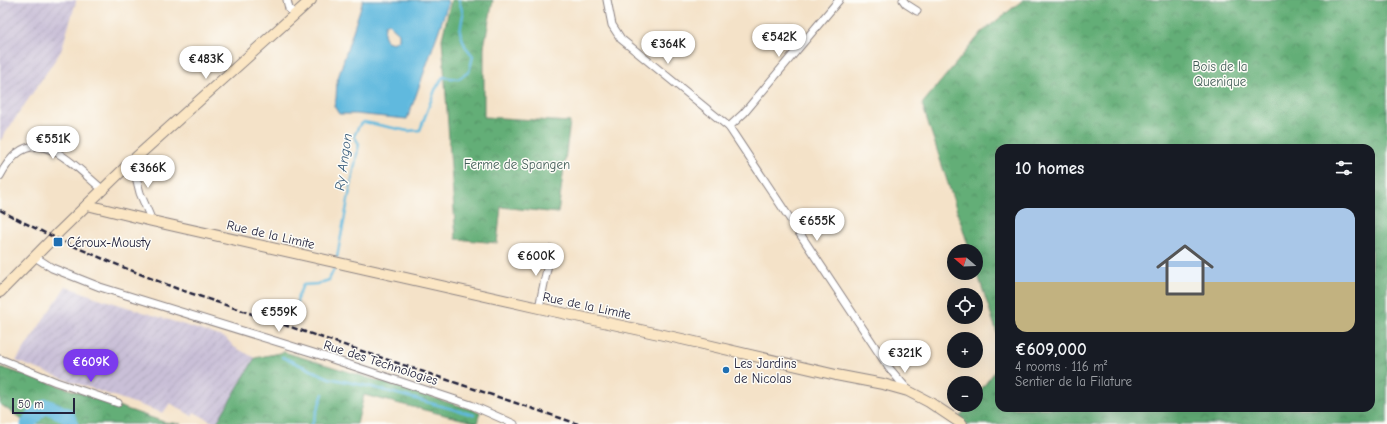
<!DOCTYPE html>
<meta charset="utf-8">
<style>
:root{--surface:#171b24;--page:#242831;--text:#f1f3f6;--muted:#9ea1a6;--accent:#7c3aed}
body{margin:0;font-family:"Comic Neue",sans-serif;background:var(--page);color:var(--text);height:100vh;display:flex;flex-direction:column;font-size:15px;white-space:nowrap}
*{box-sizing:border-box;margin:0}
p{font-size:13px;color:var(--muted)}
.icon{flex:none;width:22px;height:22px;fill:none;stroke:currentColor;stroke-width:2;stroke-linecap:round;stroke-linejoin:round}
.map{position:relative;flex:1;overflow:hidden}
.panel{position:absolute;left:995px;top:144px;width:380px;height:268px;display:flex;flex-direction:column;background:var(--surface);border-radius:12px;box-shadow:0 4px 16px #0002}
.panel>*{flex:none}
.needle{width:26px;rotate:289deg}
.buttons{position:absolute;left:947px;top:244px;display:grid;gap:8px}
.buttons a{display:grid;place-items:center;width:36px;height:36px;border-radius:50%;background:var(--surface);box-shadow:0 4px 16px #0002;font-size:20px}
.scale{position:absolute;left:12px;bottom:10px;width:63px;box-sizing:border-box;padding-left:4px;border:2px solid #22223b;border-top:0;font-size:11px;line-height:14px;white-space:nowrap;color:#22223b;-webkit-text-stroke:3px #fdfcf7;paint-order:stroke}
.price{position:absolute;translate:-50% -34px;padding:0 9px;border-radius:14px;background:#fff;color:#222;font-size:13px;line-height:26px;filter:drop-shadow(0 1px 2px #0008)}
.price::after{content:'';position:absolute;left:50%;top:24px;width:12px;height:9px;margin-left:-6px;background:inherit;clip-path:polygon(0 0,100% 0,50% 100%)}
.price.current{background:var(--accent);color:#fff}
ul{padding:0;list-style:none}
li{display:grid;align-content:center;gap:8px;height:212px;padding:0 20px}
li span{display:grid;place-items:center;height:124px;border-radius:12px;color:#555}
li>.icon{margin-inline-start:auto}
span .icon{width:72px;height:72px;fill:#fffc;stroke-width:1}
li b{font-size:17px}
h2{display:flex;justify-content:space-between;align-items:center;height:48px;padding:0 20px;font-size:17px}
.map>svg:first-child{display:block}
.industrial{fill:url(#industrial-furrows)}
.forest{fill:url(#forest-crowns);stroke:#426859}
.water{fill:#61b9de;stroke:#426e8c;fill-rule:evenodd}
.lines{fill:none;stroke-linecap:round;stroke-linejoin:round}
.stream{stroke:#61b9de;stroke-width:2.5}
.river{stroke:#61b9de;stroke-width:15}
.street-casing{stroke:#8b8282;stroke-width:9}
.secondary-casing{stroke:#8b8282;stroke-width:12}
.street{stroke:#fff;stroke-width:7}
.secondary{stroke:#fbe6c4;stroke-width:10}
.rail{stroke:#22223b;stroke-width:2.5;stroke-dasharray:6 3;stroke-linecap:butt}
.poi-dot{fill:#1f6fb2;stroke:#fdfcf7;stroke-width:1.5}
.labels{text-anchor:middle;stroke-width:3;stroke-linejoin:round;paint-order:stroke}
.park-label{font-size:13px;fill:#415d57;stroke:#fdfcf7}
.street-label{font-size:13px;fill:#22223b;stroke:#fdfcf7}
.poi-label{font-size:13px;fill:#22223b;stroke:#fdfcf7;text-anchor:start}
.water-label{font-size:14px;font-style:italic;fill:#3b5e7c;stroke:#fdfcf7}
</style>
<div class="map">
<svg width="1387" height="424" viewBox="0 0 1387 424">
<defs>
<pattern id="industrial-furrows" width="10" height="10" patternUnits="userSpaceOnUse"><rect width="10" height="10" fill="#c9bfd7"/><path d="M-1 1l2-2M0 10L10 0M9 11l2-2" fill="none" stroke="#aca4b9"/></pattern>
<pattern id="forest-crowns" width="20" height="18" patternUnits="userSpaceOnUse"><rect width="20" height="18" fill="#63ae77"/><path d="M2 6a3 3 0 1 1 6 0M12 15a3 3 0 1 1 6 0" fill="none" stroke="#518d63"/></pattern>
</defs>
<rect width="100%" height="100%" fill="#fdfcf7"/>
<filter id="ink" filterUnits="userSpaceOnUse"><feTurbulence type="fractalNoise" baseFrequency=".025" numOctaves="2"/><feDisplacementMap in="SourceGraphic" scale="8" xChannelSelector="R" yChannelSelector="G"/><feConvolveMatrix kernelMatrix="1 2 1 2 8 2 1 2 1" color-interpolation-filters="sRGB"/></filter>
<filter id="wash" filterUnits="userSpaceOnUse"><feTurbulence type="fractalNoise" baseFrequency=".012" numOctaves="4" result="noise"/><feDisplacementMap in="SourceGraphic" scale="16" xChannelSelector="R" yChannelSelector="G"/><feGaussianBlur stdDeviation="0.9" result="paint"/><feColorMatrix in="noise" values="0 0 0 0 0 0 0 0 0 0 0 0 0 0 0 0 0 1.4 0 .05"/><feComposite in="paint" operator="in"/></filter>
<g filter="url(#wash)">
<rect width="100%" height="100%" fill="#f4e2c8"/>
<!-- industrial -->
<g class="industrial">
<path d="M0,0H76V2L61,51L0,141Z"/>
<path d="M66,286L95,297L226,338L234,347L255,358L216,424L194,412L192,416L170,403L163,413L67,380L16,361Z"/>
</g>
<!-- forest -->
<g class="forest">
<path d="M451,0H493L484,47V117L570,122L558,213L501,207L497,243L456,239L442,39Z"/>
<path d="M1023,0H1387V424H960L957,421L969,405H976V396L999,366V408H1371V148H999V339L976,269V251H970L922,104L982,32Z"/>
<path d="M284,352L480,412L477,423L364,395L357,424H216L255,358Z"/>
<path d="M0,367L63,387L164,422L181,424H28L0,404Z"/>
</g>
<!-- water -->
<g class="water">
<path d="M363,0H447L448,4L414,101L407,119L355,114H339L334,106L336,99L337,81ZM388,23L399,33V39L393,43L387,41L384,34L385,25Z"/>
<path d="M47,400L61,404L60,415L56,412L49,410L42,413L32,424H24L34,408Z"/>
</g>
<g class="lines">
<!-- stream -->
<g class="stream">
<path d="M337,257L359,144L354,136L359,126L364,122L408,131L420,130L435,90L443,77L458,79L469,72L473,56L465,46L460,32L463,14L459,0"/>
<path d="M294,322L298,296L303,285L317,284L329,280L334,269"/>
<path d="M282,357L329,378L372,387L474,415"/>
<path d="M312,424L323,394"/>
</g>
<!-- river -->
<path class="river" d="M28,424L36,414L46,406L67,415L71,424"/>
</g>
</g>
<g filter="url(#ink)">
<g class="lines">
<!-- street casing -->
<g class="street-casing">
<g id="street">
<path d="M287,0L289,9L295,14"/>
<path d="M607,0L612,25L621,39L729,127L889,368L908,390"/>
<path d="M903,0L906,4L917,11"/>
<path d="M729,127L744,113L839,0"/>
<path d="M132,161L140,193L152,221"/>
<path d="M0,176C31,116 69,161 102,189"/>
<path d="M35,257L52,268L100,287L317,354L471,405L514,424"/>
<path d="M539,308L551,249"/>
<path d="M0,359L56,382L118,403"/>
</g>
</g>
<!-- secondary casing -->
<g class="secondary-casing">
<g id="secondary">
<path d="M87,205L152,221L539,308L682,339L836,375L883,384L908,391L929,402L962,424"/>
<path d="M0,292L59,232L132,161L311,0"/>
</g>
</g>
<!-- street -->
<use href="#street" class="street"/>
<!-- secondary -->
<use href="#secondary" class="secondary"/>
<!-- rail -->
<path class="rail" d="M0,210C57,241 117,265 178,289L578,424"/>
</g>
</g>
<!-- markers -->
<g class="poi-dot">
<rect x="53" y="237" width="10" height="10" rx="2"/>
<circle cx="726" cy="370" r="4"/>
</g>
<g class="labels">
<!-- park labels -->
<g class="park-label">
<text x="1220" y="71">Bois de la<tspan x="1220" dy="15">Quenique</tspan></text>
<text x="517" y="169">Ferme de Spangen</text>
</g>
<!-- street labels -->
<g class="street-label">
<text transform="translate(271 234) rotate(13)" y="5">Rue de la Limite</text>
<text transform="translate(587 305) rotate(12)" y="5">Rue de la Limite</text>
<text transform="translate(381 362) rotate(18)" y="5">Rue des Technologies</text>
</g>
<!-- poi labels -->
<g class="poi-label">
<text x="67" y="247">Céroux-Mousty</text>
<text x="734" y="368">Les Jardins<tspan x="734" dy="15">de Nicolas</tspan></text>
</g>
<!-- water labels -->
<g class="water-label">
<text transform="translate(343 162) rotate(-82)" y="5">Ry Angon</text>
</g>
</g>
</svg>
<div class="buttons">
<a><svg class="needle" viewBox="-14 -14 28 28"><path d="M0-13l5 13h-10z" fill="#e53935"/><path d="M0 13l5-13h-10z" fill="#9ea1a6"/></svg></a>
<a><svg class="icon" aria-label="locate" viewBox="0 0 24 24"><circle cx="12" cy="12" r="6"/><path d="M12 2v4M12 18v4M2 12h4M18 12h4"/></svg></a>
<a>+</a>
<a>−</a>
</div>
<div class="scale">50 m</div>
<b class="price" style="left:779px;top:58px">€542K</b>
<b class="price" style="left:668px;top:65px">€364K</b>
<b class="price" style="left:206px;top:80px">€483K</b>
<b class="price" style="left:53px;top:160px">€551K</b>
<b class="price" style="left:148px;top:189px">€366K</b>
<b class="price" style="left:817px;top:242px">€655K</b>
<b class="price" style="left:536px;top:277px">€600K</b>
<b class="price" style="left:279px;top:333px">€559K</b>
<b class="price" style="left:905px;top:374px">€321K</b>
<b class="price current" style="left:91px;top:383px">€609K</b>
<section class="panel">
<h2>10 homes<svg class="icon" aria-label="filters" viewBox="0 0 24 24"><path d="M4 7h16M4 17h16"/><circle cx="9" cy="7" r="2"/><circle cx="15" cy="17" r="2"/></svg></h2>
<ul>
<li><span style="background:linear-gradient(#a9c7e8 60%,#c2b280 0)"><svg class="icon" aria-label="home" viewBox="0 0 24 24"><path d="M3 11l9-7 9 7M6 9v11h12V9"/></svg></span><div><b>€609,000</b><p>4 rooms · 116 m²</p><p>Sentier de la Filature</p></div></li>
</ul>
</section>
</div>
